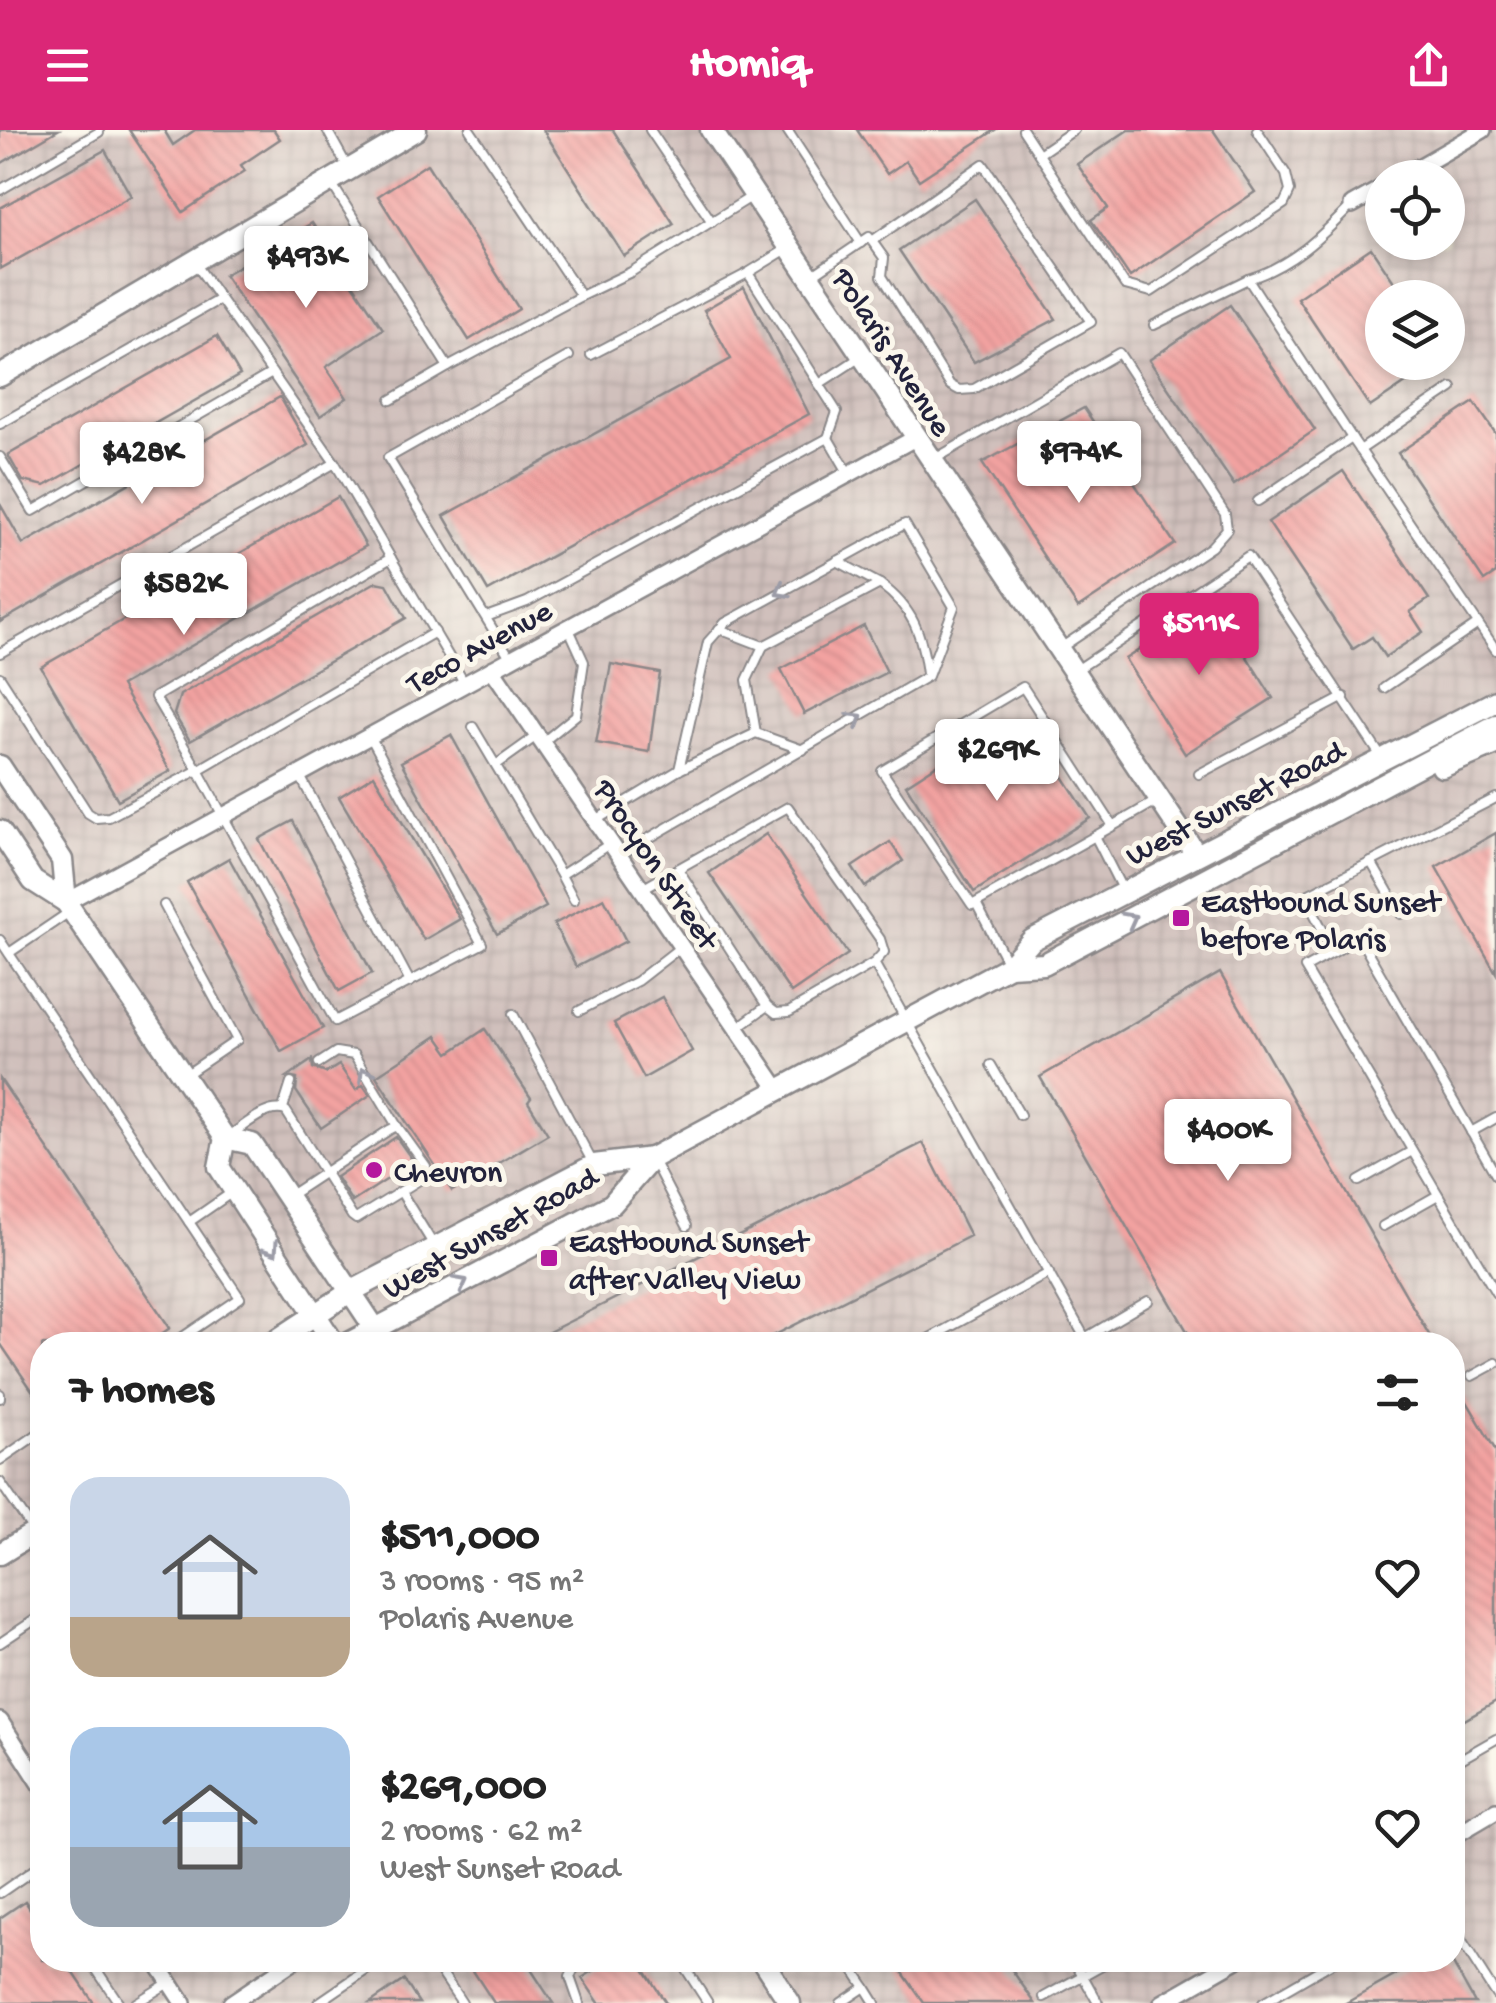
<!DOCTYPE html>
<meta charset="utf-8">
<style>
:root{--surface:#fff;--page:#f2f2f2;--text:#222;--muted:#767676;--accent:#db2777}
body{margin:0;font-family:"Gochi Hand",sans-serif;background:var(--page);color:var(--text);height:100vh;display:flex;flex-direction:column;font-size:38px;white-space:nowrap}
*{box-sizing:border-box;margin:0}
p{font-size:32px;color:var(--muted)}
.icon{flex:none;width:55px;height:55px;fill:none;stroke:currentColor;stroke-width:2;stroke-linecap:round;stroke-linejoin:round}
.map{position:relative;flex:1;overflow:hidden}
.sheet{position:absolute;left:30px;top:1202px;width:1435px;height:640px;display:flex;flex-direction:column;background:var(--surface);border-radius:40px;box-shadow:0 5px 15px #0003}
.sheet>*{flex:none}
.tools{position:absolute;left:1365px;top:30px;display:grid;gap:20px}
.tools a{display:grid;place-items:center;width:100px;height:100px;border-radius:50%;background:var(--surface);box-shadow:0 5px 15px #0003;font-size:50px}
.price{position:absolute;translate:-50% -85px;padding:0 22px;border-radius:10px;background:#fff;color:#222;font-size:32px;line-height:65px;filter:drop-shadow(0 2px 5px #0008)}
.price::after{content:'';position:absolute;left:50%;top:60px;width:30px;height:22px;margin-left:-15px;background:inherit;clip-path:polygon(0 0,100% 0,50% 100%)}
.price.active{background:var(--accent);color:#fff}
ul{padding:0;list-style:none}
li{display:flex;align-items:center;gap:30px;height:250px;padding:0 40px}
li span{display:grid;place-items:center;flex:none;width:280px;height:200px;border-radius:30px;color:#555}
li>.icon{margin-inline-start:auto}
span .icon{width:120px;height:120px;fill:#fffc;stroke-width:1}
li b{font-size:42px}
h2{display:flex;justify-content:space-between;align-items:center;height:120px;padding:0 40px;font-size:42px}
header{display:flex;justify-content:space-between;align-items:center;height:130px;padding:0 40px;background:var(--accent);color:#fff;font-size:45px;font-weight:700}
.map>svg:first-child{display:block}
.industrial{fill:url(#industrial-grid);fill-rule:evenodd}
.building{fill:url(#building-back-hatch)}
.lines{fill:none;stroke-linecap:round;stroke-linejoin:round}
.lane-casing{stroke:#8a8788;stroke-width:12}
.street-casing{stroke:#8a8788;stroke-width:20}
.secondary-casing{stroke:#8a8788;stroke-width:25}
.lane{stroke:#fff;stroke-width:8}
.street{stroke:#fff;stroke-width:15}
.secondary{stroke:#fff;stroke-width:20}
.oneway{stroke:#9c9ca7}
.poi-dot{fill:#b5179e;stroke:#fbf7ec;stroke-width:4}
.labels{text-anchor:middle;stroke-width:10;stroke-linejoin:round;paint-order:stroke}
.street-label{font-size:32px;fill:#22223b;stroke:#fbf7ec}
.poi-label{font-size:32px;fill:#22223b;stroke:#fbf7ec;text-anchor:start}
</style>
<header><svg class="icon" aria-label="menu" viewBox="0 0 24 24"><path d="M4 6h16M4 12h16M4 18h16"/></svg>Homiq<svg class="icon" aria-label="share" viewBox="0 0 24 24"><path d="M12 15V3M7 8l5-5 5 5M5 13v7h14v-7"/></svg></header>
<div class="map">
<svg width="1496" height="1873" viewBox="0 0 1496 1873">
<defs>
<pattern id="industrial-grid" width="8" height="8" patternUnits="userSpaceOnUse" patternTransform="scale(2.5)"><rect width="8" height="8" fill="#d0c0bc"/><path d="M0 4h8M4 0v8" fill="none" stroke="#b2a5a2"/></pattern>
<pattern id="building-back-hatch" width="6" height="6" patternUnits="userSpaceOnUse" patternTransform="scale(2.5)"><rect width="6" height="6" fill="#f3a3a1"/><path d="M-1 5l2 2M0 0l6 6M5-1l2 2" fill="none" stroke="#d08c8c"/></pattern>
</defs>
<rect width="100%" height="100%" fill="#fbf7ec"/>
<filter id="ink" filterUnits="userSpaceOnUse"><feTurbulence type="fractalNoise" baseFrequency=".01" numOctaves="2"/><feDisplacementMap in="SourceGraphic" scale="20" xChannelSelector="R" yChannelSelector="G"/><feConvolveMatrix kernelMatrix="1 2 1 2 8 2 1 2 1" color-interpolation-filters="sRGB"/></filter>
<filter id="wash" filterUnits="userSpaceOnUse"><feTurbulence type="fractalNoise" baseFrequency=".0048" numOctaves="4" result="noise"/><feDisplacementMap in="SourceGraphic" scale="40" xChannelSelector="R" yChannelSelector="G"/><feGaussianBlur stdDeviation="2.25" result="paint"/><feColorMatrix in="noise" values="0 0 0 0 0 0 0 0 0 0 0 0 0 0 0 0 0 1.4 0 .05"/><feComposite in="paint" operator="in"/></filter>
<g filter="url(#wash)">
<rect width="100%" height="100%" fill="#f1ecd4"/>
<!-- industrial -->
<path class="industrial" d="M0,0H1496V1873H0ZM1382,48H1448V112H1382ZM1382,168H1448V232H1382ZM42,1215H1452V1830H42Z"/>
<g id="blocks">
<!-- building -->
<g class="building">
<path d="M0,0H58L0,34Z"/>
<path d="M129,0H164L173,15L195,0H274L280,9L241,35L245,41L183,82Z"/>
<path d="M543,0H613L674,94L624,126Z"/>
<path d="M857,0H995L919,50L906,31L887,44Z"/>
<path d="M1128,0H1213L1255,62L1130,147L1091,90L1108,78L1077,34Z"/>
<path d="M105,20L131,66L0,139V78Z"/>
<path d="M427,34L519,179L469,210L378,66Z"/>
<path d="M975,69L1056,189L974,232L899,120Z"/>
<path d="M312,93L383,199L326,237L347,268L320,286L224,145Z"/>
<path d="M1371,118L1405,168H1382V232H1437L1370,277L1297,168Z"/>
<path d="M744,157L809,284L488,461L444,386L731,229L704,180Z"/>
<path d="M1230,175L1315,300L1234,355L1149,230Z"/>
<path d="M217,206L240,245L45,356L23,351L8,325Z"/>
<path d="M280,267L308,315L0,492V374L23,414Z"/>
<path d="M1474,272L1496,304V443L1484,451L1398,323Z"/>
<path d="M1084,278L1175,414L1078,478L982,333Z"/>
<path d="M1343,341L1429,469L1410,482L1423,502L1385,527L1372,507L1353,519L1268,392Z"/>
<path d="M338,367L366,416L121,556L170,641L118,670L41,537Z"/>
<path d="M376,452L387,454L406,488L190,611L174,584L180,565Z"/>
<path d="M1213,473L1273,568L1185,624L1125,529Z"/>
<path d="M864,496L887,542L804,584L781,539Z"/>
<path d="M611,534L660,543L649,622L596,613Z"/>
<path d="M1029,594L1090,688L974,762L906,655L988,602L996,615Z"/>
<path d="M451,605L546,777L497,804L401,632Z"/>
<path d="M374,645L460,789L424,810L339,667Z"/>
<path d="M293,691L372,843L339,861L259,709Z"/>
<path d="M1496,703V843L1436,737Z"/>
<path d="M766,704L848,824L791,863L709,743Z"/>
<path d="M890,712L903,731L865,757L852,737Z"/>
<path d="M229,728L323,898L281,921L187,752Z"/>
<path d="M604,768L626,811L576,837L554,794Z"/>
<path d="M1220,843L1435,1215H1195L1040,947Z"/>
<path d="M662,867L692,921L644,948L614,893Z"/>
<path d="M485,899L531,968L528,972L548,1004L452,1061L376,946L437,906L449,923Z"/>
<path d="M312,930L313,938L326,943L339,935L356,960L363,955L370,965L321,998L296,961L297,949L287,947Z"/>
<path d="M0,949L170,1198L145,1215H42V1275L0,1213Z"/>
<path d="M396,1007L414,1032L352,1072L336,1047Z"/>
<path d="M923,1013L970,1106L755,1215H523Z"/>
<path d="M1452,1246L1496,1321V1572L1452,1597Z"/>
<path d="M25,1771L42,1797V1830H65L94,1873H0V1788Z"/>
<path d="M466,1830H543L530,1838L553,1873H494Z"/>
<path d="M610,1830H638L666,1873H599L582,1848Z"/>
<path d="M894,1830H1005L1035,1873H924Z"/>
<path d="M1423,1830H1451L1475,1873H1346Z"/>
<path d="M404,1850L419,1873H370Z"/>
</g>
</g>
</g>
<g filter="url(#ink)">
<use href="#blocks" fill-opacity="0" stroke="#8a8788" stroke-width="2.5"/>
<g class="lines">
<!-- lane casing -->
<g class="lane-casing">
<g id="lane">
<path d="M327,0L347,36"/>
<path d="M650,0L712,92"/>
<path d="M787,0L861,113"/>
<path d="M1023,0L1125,155L1151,162L1284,74L1290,61L1286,44L1257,0"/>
<path d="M1039,24L1074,0"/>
<path d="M330,51L448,237L391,270"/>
<path d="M0,60L99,2"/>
<path d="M790,117L748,143L837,282L828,308"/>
<path d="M195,133L335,333L465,554"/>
<path d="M810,147L869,107L884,128L882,146L950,255L959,260L974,259L1091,192L983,34L872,111"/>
<path d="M1248,149C1291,136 1321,107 1352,75"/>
<path d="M581,166L631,142L754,65"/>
<path d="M1154,195L1248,149L1352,308"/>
<path d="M591,225L748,143"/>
<path d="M448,237L581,166L470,0"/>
<path d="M819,254L862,226"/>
<path d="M0,294L220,169"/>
<path d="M1360,320L1452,258"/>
<path d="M0,327L33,381L272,243"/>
<path d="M933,330L1119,223L1225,384L1227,399L1211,417L1062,517"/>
<path d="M1258,371L1352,308L1496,520"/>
<path d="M391,428L155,567L198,640L435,502"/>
<path d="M837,431L880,454"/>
<path d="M486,487L527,472L828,308L849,344"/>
<path d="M719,499L763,516"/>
<path d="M0,523L335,333"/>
<path d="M511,529L388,328L569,226"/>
<path d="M1075,541L1248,426L1382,628"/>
<path d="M0,547L88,683L96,688L109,687L198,640L335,891L482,814L370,606"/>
<path d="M1384,558L1478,494"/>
<path d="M473,597L561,745L611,713"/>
<path d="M756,603L747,550L763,516L880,454C913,478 922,504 927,544"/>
<path d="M543,612L576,585L584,532L568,497"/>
<path d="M496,635L538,605"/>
<path d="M299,644L410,852"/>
<path d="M1199,644L1344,567"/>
<path d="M1496,668L1305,766L1334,822L1305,838L1496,1163"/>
<path d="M596,690L679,640L756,603L803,620"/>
<path d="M1113,696L972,775L882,641L1023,557L1113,696L1158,670"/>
<path d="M1095,706L1123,761"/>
<path d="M620,725L928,546L954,477L905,394L725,493L708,512L679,640"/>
<path d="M1371,732L1401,784"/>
<path d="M678,739L767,876"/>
<path d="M561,745L574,770"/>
<path d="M642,759L788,677L880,809L884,822L874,833L789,882L776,883L767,876L737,898"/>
<path d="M976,773L1007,832"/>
<path d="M164,775L237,910L187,944"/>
<path d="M0,810L240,1168L171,1215"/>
<path d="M1334,822L1359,807L1496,1045"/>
<path d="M9,823L68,783"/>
<path d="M874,833L1089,1215"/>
<path d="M579,881L637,851L682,816"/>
<path d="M513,884L594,1035"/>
<path d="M319,933L336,922L354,925L397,996"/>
<path d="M991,935L1020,985"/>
<path d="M283,978L291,953"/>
<path d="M1471,1002L1496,988"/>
<path d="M229,1006C246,995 267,974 286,981L352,1086L356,1089L424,1047L426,1036L397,996L389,1000L289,1066"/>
<path d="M654,1032L687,1096"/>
<path d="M1359,1051L1412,1021"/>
<path d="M401,1062L433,1114"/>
<path d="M189,1092L234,1061"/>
<path d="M1383,1096L1438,1065"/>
<path d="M1085,1208L1148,1171"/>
<path d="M917,1215L1049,1143"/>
<path d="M1472,1246L1496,1233"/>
<path d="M0,1264V1268"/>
<path d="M0,1330L42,1301"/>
<path d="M0,1352L42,1413"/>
<path d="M0,1513L42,1485"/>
<path d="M1452,1634L1496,1609"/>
<path d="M31,1742L42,1758"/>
<path d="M0,1763L42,1734"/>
<path d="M1452,1796L1496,1865"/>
<path d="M90,1830L119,1873"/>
<path d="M433,1830L462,1873"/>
<path d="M578,1830L570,1847L579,1873"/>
<path d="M680,1830L708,1873"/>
<path d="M1074,1830L1098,1873"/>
<path d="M1013,1832L1016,1830"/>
<path d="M865,1857L875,1873"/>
<path d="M1044,1867L1111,1830"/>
<path d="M136,1873L170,1852"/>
<path d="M318,1873L381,1830"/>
<path d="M841,1873L865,1857L847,1830"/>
<path d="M1263,1873L1337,1830"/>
</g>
</g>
<!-- street casing -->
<g class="street-casing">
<g id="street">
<path d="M1400,48L1483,0"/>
<path d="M1352,75L1382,58"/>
<path d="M492,539L778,959"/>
<path d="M66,772L917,307"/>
<path d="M0,1591L42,1656"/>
<path d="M1452,1707L1496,1681"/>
<path d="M155,1830L183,1873"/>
<path d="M231,1873L295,1830"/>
<path d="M1162,1873L1237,1830"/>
</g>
</g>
<!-- secondary casing -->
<g class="secondary-casing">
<g id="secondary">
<path d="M711,0L1196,724"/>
<path d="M0,246L416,0"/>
<path d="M0,636L62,730L66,772"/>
<path d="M1442,637L1496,614"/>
<path d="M0,701L33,751L66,772L225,1008L252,1014L386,1215"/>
<path d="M1009,836L1044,834L1496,595"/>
<path d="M225,1008L219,1037L335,1215"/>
<path d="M269,1215L350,1162L594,1035L652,1028"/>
<path d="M345,1215L612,1074L652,1028L1009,836L1032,810L1496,571"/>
<path d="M0,1424L42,1398"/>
<path d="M762,1830L790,1873"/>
</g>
</g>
<!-- lane -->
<use href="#lane" class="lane"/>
<!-- street -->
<use href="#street" class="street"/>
<!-- secondary -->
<use href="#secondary" class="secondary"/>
</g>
<!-- one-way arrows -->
<defs><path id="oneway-chevron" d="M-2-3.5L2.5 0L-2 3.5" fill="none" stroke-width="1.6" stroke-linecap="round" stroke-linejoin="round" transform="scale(2.5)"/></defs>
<g class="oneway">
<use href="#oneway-chevron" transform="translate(782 461) rotate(151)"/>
<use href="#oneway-chevron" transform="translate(856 589) rotate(-31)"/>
<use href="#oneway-chevron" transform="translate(1130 789) rotate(-28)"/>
<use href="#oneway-chevron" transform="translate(365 944) rotate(-121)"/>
<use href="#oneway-chevron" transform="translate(272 1119) rotate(57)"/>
<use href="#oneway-chevron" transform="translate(461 1153) rotate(-28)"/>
</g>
</g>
<!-- markers -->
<g class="poi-dot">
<rect x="1171" y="778" width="20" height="20" rx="5"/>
<circle cx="374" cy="1040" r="10"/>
<rect x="539" y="1118" width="20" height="20" rx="5"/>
</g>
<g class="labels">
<!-- street labels -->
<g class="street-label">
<text transform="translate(894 221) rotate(57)" y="11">Polaris Avenue</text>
<text transform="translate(478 515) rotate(-29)" y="11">Teco Avenue</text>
<text transform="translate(1234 671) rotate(-27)" y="11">West Sunset Road</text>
<text transform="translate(658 733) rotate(56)" y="11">Procyon Street</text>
<text transform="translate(489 1101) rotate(-29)" y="11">West Sunset Road</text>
</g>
<!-- poi labels -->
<g class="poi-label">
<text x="1201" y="781">Eastbound Sunset<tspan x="1201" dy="37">before Polaris</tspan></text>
<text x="394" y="1051">Chevron</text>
<text x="569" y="1121">Eastbound Sunset<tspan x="569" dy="37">after Valley View</tspan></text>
</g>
</g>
</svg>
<div class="tools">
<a><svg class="icon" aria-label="locate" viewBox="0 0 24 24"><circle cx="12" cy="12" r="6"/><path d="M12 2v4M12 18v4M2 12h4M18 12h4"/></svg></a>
<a><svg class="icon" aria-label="layers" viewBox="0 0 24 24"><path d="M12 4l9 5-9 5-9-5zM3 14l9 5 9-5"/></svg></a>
</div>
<b class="price" style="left:306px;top:181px">$493K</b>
<b class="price" style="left:1079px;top:376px">$974K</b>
<b class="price" style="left:142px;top:377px">$428K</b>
<b class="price" style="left:184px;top:508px">$582K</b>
<b class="price active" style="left:1199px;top:548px">$511K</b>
<b class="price" style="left:997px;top:674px">$269K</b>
<b class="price" style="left:1228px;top:1054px">$400K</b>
<section class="sheet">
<h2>7 homes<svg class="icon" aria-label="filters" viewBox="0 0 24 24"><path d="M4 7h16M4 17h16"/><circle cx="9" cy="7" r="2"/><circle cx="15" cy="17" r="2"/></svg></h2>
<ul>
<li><span style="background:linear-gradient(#c9d6e8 70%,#b9a48a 0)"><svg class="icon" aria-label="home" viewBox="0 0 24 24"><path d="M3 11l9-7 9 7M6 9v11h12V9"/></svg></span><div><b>$511,000</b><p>3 rooms · 95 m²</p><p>Polaris Avenue</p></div><svg class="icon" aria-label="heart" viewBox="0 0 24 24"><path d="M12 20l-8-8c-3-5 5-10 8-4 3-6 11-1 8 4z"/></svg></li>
<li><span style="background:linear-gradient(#a9c7e8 60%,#9aa5b1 0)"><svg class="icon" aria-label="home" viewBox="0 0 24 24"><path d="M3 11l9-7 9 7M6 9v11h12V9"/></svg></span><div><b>$269,000</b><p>2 rooms · 62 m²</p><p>West Sunset Road</p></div><svg class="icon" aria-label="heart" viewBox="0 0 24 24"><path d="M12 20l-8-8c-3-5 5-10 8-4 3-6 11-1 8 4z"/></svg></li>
</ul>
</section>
</div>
